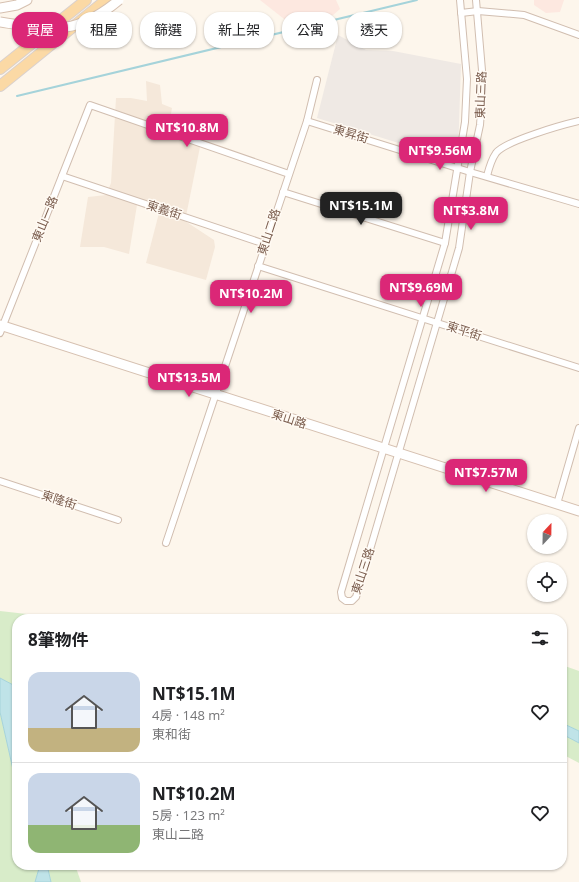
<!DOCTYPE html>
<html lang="zh-TW">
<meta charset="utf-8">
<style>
:root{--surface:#fff;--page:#f6f6f6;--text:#202124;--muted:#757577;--line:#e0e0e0;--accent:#db2777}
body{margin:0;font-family:"Open Sans","Noto Sans TC",sans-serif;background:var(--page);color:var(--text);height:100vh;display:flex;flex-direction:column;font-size:15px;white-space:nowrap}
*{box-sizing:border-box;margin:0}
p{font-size:13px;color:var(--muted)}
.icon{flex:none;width:22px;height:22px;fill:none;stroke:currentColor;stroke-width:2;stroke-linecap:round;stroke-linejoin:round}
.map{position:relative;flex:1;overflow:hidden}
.sheet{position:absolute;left:12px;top:614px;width:555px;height:256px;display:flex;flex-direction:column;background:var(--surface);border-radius:16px;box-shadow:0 1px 3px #0004}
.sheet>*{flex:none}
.guide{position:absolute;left:12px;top:12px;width:555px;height:36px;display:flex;gap:8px}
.needle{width:26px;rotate:22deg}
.fabs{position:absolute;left:527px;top:514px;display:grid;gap:8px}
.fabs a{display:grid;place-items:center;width:40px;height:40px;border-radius:50%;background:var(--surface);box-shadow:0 1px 3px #0004;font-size:20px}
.price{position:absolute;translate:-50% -34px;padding:0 9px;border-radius:8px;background:var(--accent);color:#fff;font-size:13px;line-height:26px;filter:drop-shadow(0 1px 2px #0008)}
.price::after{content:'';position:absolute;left:50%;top:24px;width:12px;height:9px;margin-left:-6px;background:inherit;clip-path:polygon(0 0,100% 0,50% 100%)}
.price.current{background:#222;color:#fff}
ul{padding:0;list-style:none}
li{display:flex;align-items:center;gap:12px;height:100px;padding:0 16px}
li+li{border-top:1px solid var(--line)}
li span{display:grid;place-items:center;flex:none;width:112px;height:80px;border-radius:12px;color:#555}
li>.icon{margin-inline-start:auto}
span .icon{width:48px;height:48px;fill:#fffc;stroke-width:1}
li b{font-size:17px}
h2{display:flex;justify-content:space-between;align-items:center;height:48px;padding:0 16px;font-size:17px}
.tag{padding:0 14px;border-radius:16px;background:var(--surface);box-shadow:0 1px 3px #0004;font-size:14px;line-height:36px}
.tag.current{background:var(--accent);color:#fff}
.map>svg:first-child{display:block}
.residential{fill:#f5e8da}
.commercial{fill:#fde8e0}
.industrial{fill:#efe9e4}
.green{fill:#d8ecc9}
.water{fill:#bfe3e8;stroke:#a5d3da}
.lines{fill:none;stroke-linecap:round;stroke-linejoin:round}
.stream{stroke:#a5d3da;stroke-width:2}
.street-casing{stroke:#d1beb0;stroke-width:8}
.secondary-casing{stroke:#d6c0b0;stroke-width:11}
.primary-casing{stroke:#dad1cd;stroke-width:12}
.street{stroke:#fff;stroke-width:6}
.secondary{stroke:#fff;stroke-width:9}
.primary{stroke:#fbd9a5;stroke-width:10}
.secondary-bridge-casing{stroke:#d6c0b0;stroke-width:11;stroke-linecap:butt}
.secondary-bridge{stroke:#fff;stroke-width:9}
.labels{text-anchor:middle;stroke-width:3;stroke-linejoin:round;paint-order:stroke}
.street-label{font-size:12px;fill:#7a5c4d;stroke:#fffaf3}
</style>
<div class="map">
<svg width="579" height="882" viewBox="0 0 579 882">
<rect width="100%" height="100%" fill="#fdf6ec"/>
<!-- residential -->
<path class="residential" d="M146,81L160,85L162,104L172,108L168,131L201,142L185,221L214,240L215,247L206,280L146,263L159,213L137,205L129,254L104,247H80L88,197L106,195L111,183L116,98H131L147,101Z"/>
<!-- commercial -->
<g class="commercial">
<path d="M260,0H336L340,9L333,15L293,26Z"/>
<path d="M534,0H564L560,12L546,13L534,5Z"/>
</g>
<!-- industrial -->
<path class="industrial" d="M338,35L366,50L393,51L461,64L458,155L451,159L317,118Z"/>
<!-- green -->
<g class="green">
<path d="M0,611L71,619H17V687L0,678Z"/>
<path d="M562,665L579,671V731L562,723Z"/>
<path d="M0,712L17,787V865H39L40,867L35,882H0Z"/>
<path d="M562,734L579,743V763L562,754Z"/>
<path d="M47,865H75L81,882H51Z"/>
</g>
<!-- water -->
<g class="water">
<path d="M0,678L17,687V708L14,710L17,722V787L0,712Z"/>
<path d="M562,723L579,731V743L562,734Z"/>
<path d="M40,865H47L51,882H35Z"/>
</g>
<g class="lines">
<!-- stream -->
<path class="stream" d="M17,96L417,0"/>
<!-- street casing -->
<g class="street-casing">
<g id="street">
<path d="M460,0L467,79L465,122L445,243L341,592L342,598L346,601H352L356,597L459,248L470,172L480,125L483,82L476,0"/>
<path d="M461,13L478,11L524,15L579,35"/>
<path d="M307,121L470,172L579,204"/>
<path d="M62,176L265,244"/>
<path d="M487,176C489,168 491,160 496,153C505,141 562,125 579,121"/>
<path d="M283,192L445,243"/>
<path d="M258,266L579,368"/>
<path d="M0,333L90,105L289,174"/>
<path d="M0,481L118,520"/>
<path d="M557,504L579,428"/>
<path d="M166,543L307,121L317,80"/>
</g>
</g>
<!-- secondary casing -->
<g class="secondary-casing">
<g id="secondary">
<path d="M0,8L17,5L27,0"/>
<path d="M0,325L579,511"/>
</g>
</g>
<!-- primary casing -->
<g class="primary-casing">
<g id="primary">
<path d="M0,69L86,0"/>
<path d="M0,86L106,0"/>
</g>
</g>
<!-- street -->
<use href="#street" class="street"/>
<!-- secondary -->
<use href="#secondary" class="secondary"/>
<!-- primary -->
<use href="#primary" class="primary"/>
<!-- secondary-bridge casing -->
<g class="secondary-bridge-casing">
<path id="secondary-bridge" d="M0,22C52,30 76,36 119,0"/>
</g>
<!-- secondary-bridge -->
<use href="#secondary-bridge" class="secondary-bridge"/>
</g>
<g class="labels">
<!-- street labels -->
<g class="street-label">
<text transform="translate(481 95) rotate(-88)" y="4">東山三路</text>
<text transform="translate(351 134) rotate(17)" y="4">東昇街</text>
<text transform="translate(164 210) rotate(18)" y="4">東義街</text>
<text transform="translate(45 219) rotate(-68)" y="4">東山一路</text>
<text transform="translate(269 232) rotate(-72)" y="4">東山二路</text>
<text transform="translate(464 331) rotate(18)" y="4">東平街</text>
<text transform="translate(289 419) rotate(18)" y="4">東山路</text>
<text transform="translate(59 500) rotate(18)" y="4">東隆街</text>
<text transform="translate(363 571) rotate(-72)" y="4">東山三路</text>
</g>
</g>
</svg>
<div class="fabs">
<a><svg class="needle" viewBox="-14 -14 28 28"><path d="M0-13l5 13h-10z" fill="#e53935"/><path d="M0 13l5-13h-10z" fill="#757577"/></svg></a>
<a><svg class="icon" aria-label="locate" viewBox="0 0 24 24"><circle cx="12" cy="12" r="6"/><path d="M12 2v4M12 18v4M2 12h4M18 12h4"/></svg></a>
</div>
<b class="price" style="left:187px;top:148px">NT$10.8M</b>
<b class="price" style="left:440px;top:171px">NT$9.56M</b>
<b class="price current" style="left:361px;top:226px">NT$15.1M</b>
<b class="price" style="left:471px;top:231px">NT$3.8M</b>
<b class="price" style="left:421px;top:308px">NT$9.69M</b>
<b class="price" style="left:251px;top:314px">NT$10.2M</b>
<b class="price" style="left:189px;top:398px">NT$13.5M</b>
<b class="price" style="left:486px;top:493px">NT$7.57M</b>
<div class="guide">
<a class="tag current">買屋</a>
<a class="tag">租屋</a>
<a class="tag">篩選</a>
<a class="tag">新上架</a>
<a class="tag">公寓</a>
<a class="tag">透天</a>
</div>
<section class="sheet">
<h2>8筆物件<svg class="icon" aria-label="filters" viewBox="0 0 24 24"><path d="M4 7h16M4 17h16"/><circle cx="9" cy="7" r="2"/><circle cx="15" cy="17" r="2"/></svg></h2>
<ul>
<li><span style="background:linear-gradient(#c9d6e8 70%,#c2b280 0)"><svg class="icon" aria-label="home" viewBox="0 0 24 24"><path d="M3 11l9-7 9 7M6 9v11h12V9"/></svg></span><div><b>NT$15.1M</b><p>4房 · 148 m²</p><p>東和街</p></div><svg class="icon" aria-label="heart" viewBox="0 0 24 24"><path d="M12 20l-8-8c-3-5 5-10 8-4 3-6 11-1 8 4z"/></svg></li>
<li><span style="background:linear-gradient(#c9d6e8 65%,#8fb573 0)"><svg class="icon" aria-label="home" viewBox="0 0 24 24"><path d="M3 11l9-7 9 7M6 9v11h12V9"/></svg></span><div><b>NT$10.2M</b><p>5房 · 123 m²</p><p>東山二路</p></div><svg class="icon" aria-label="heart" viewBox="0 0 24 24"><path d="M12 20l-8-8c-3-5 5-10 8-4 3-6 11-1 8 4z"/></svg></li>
</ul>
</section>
</div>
